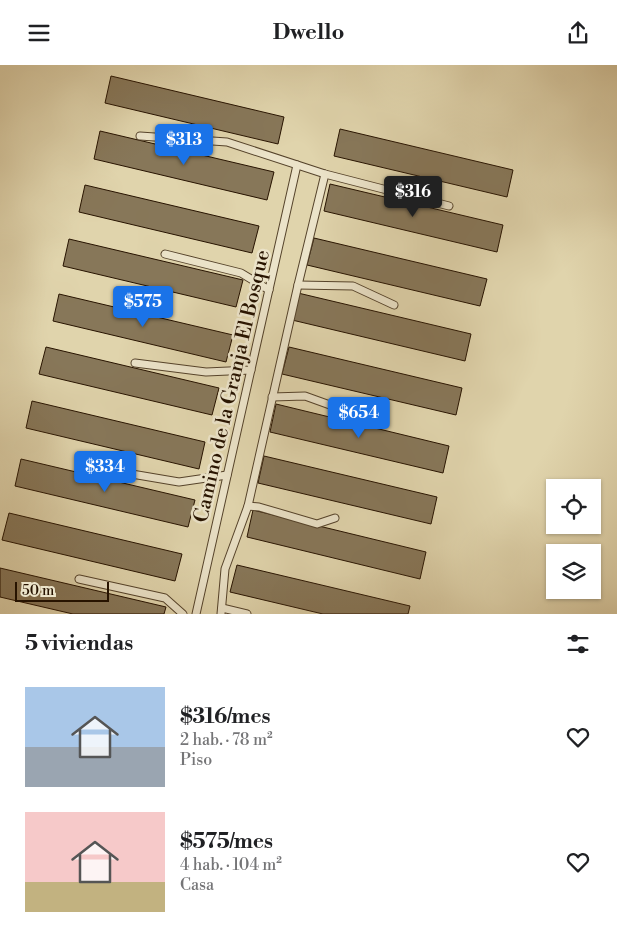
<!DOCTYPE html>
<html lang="es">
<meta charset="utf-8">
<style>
:root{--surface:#fff;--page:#f6f6f6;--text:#202124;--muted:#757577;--accent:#1a73e8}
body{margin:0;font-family:"Libre Bodoni",serif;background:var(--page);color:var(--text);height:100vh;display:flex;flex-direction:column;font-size:19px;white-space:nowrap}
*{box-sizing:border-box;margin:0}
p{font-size:16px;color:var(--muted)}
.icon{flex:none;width:28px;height:28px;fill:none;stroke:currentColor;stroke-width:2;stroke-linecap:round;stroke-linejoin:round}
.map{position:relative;height:549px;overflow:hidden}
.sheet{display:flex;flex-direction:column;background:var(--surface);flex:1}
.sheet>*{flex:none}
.fabs{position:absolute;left:546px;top:414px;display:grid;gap:10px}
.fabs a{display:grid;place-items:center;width:55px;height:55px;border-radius:0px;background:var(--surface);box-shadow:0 1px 4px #0004;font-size:25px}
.scale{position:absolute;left:15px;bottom:12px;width:94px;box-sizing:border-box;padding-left:5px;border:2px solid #271300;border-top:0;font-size:14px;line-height:18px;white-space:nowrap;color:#271300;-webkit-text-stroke:4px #ebe3c9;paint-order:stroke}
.price{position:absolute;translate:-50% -42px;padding:0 11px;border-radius:5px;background:var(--accent);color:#fff;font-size:16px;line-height:32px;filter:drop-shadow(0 1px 2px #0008)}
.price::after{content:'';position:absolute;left:50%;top:30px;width:15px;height:11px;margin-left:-8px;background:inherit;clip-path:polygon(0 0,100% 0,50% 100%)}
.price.current{background:#222;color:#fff}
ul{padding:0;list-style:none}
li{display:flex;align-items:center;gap:15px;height:125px;padding:0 25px}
li span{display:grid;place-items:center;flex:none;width:140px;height:100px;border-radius:0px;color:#555}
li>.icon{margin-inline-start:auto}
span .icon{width:60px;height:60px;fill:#fffc;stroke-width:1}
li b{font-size:21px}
h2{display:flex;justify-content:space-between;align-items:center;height:60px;padding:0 25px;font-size:21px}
header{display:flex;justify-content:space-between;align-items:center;height:65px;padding:0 25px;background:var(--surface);font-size:22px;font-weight:700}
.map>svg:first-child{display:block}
.building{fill:#877759;stroke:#271300}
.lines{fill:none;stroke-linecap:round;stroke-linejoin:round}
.service-casing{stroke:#55432b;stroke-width:9}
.service{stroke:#ebe3c9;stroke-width:7}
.labels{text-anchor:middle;stroke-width:5;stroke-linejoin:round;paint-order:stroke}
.street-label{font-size:20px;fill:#271300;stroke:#ebe3c9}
</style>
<header><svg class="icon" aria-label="menu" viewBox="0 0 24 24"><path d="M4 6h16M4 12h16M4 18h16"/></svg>Dwello<svg class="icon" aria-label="share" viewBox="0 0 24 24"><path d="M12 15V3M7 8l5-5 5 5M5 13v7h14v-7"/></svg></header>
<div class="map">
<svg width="617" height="549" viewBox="0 0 617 549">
<rect width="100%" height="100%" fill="#e0d4ac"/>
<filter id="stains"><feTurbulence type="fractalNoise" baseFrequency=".004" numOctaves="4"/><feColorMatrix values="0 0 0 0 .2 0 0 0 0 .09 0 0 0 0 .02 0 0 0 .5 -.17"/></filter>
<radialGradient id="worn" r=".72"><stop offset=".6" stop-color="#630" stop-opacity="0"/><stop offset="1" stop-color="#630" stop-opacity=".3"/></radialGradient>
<!-- building -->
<g class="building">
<path d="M111,11L284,52L278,79L105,38Z"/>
<path d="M340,64L513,105L507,132L334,91Z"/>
<path d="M100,66L274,107L267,135L94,94Z"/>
<path d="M330,119L503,160L497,187L324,146Z"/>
<path d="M85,120L259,161L252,188L79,147Z"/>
<path d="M314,173L487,214L480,241L307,200Z"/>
<path d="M69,174L243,215L236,242L63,201Z"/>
<path d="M298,228L471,269L465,296L292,255Z"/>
<path d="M59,229L233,270L226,297L53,256Z"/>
<path d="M46,282L219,323L212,350L39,309Z"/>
<path d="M289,282L462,323L456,350L282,309Z"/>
<path d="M32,336L205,377L199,404L26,363Z"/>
<path d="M276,339L449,381L443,408L270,367Z"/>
<path d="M264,391L437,432L431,459L258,418Z"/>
<path d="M21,394L195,435L188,462L15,421Z"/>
<path d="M253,445L426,487L420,514L247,472Z"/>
<path d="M9,448L182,489L175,516L2,475Z"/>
<path d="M237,500L410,541L408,549H323L230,527Z"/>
<path d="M0,503L166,542L164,549H73L0,532Z"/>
</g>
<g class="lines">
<!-- service casing -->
<g class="service-casing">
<g id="service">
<path d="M140,71L227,77L325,109L449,141"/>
<path d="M165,189L241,208L269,225"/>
<path d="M298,220L353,221L394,240"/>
<path d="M135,298L206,307L251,305"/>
<path d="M272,332L305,331L363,352"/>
<path d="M92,399L114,406L179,417L227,410"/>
<path d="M248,441L259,442L317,459L335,453"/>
<path d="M79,514L165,533L183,549"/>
<path d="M222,543L247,549"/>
<path d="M196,549L297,100"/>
<path d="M221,549L225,504L248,441L298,220L325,109"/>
</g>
</g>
<!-- service -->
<use href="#service" class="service"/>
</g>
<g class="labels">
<!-- street labels -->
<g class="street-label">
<text transform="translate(231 321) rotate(-77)" y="7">Camino de la Granja El Bosque</text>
</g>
</g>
<rect width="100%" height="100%" filter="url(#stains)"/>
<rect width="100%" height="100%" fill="url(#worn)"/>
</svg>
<div class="fabs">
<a><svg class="icon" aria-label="locate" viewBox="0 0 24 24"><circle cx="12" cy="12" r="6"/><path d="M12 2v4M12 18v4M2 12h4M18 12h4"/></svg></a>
<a><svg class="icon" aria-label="layers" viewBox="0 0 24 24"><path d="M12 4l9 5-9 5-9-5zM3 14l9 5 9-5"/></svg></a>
</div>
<div class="scale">50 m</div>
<b class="price" style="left:184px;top:101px">$313</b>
<b class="price current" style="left:413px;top:153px">$316</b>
<b class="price" style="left:143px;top:263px">$575</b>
<b class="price" style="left:359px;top:374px">$654</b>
<b class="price" style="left:105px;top:428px">$334</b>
</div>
<section class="sheet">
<h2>5 viviendas<svg class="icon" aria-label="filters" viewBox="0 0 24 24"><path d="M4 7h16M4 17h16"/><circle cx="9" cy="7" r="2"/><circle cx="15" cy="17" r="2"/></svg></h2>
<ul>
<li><span style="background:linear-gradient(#a9c7e8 60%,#9aa5b1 0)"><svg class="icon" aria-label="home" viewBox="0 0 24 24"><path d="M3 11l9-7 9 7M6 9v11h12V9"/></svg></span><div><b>$316/mes</b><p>2 hab. · 78 m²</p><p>Piso</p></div><svg class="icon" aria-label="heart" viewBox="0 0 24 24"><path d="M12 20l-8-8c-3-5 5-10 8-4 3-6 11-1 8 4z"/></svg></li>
<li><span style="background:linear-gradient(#f6c9c9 70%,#c2b280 0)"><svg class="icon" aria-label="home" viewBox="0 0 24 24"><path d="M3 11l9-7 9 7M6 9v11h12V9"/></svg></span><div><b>$575/mes</b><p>4 hab. · 104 m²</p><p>Casa</p></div><svg class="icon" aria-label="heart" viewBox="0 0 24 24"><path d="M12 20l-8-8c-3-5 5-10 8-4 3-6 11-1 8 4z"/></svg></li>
</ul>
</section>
